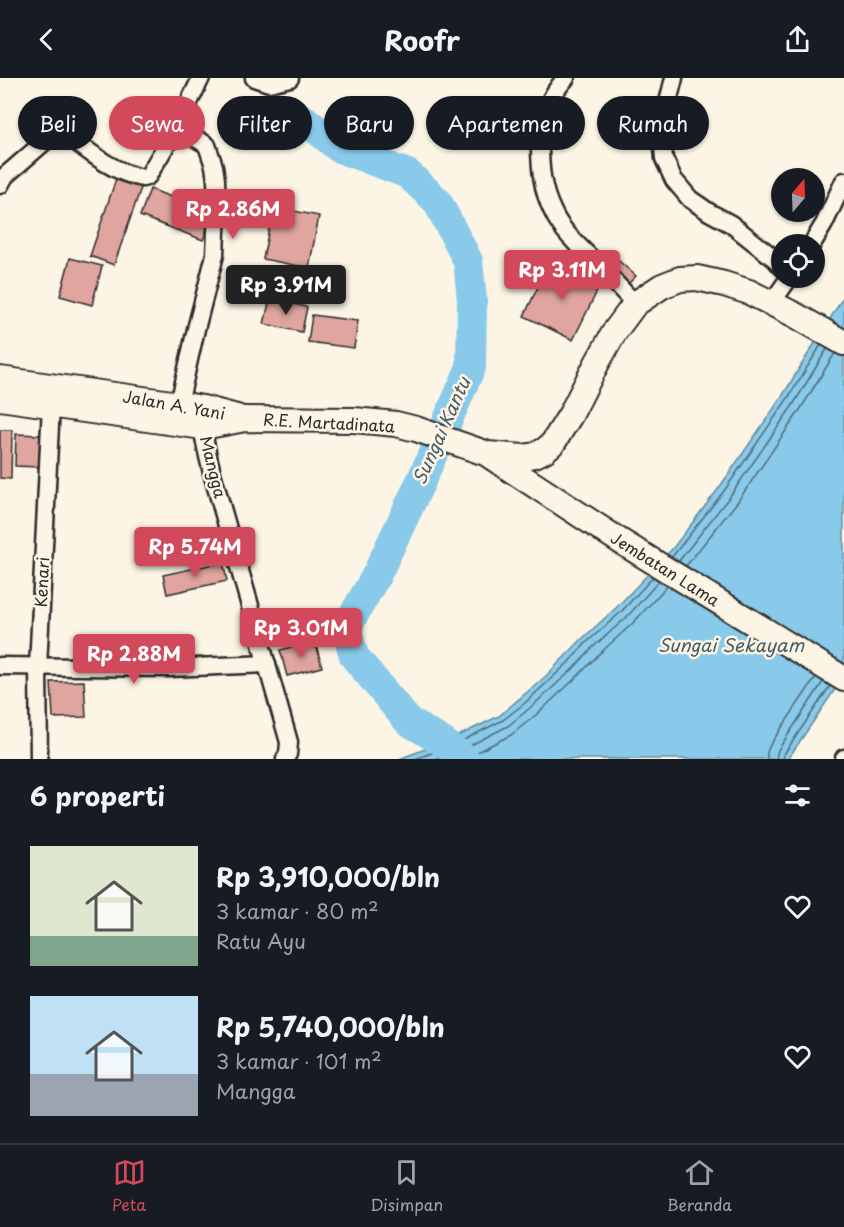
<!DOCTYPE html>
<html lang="id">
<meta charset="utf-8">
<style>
:root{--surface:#171b24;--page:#242831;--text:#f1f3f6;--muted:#9ea1a6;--line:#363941;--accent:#d1495b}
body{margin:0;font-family:"Playpen Sans",sans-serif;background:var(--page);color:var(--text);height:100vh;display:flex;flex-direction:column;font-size:22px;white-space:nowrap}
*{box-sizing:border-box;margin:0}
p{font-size:20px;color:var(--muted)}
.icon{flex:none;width:33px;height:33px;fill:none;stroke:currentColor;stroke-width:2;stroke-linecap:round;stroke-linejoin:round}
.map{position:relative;height:681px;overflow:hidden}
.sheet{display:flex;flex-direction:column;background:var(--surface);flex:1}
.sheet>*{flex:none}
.hud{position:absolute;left:18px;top:18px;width:808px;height:54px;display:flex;gap:12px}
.needle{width:39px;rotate:19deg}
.buttons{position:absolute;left:771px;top:90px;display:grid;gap:12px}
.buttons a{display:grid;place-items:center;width:54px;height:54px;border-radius:50%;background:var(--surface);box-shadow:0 2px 4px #0004;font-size:30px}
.price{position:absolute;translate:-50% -51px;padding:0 14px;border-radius:6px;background:var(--accent);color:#fff;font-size:20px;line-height:39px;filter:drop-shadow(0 2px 3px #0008)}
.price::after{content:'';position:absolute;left:50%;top:36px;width:18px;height:14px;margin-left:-9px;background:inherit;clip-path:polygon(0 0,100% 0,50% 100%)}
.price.active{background:#222;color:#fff}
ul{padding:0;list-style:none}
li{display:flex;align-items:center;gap:18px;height:150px;padding:0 30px}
li span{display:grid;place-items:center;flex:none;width:168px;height:120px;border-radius:0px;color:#555}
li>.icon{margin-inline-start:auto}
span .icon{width:72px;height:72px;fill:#fffc;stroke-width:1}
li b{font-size:26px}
h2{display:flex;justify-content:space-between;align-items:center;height:72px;padding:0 30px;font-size:26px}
.tag{padding:0 21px;border-radius:27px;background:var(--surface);box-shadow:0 2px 4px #0004;font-size:21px;line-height:54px}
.tag.active{background:var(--accent);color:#fff}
header{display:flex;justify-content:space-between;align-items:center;height:78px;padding:0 30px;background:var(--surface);font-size:27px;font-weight:700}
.menu{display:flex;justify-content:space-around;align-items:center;height:84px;border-top:2px solid var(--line);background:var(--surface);font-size:16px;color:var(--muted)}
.menu a{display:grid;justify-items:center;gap:3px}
.menu .active{color:var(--accent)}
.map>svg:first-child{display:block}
.water{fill:#89caea;stroke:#638a9e;stroke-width:1.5}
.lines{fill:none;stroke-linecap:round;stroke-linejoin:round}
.shore{stroke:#516b77;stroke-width:1.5}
.river{stroke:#89caea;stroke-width:30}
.building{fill:#dfa59e;stroke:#2b2b2b;stroke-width:1.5}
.minor-casing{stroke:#2b2b2b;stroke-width:21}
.highway-casing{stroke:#2b2b2b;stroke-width:28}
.minor{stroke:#fcf5e5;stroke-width:16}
.highway{stroke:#fcf5e5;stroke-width:24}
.labels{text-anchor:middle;stroke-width:5;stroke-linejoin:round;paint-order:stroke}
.street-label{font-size:16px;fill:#2b2b2b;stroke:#fcf5e5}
.water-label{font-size:18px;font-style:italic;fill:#475b64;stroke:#fcf5e5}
</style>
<header><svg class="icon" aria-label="back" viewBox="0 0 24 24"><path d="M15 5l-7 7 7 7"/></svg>Roofr<svg class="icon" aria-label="share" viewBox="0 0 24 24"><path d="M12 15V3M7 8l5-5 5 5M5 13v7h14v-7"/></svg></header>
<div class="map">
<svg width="844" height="681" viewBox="0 0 844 681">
<rect width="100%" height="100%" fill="#fcf5e5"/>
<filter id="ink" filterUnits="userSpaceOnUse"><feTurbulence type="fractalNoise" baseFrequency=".0167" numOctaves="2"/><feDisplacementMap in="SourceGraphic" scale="12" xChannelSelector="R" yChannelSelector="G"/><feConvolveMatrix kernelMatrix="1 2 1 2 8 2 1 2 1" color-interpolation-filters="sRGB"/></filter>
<g filter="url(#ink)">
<!-- water -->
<path class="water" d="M844,218V598L788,681H399L454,660L499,638L545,599L582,561L616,530L673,470L719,410L781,320Z"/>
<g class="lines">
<!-- shore -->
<g class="shore">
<path d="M672,479L724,413L786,323L821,267"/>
<path d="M679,483L730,418L793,327L827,271"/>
<path d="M686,488L738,423L800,332L835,275"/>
<path d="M415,681L456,666L503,642L525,625L568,585L586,565L621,534L653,499"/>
<path d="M435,681L459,673L508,648L530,630L573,591L592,570L626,540L659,503"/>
<path d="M463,681L511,657L536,637L579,597L598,577L632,546L667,508"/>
<path d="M767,681V674L770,667L816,599"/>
<path d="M776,681L778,672L823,604"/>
<path d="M783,681L784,676L830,608"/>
</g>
<!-- river -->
<path class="river" d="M305,42L339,70L408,96L437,123L468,183L472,222L471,289L421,403L376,498L346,550L354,578L408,643L443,664L465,681"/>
</g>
<!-- building -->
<g class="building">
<path d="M117,98L142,107L114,187L90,178Z"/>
<path d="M150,111L213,135L203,162L140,138Z"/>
<path d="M273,129L319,138L309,190L263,181Z"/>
<path d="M611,176L636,198L624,210L600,188Z"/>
<path d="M70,180L102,188L92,227L60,218Z"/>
<path d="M550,184L600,207L573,262L524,238Z"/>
<path d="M270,221L307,229L302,254L264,246Z"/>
<path d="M312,237L358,243L354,270L308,264Z"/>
<path d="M0,352H12L11,401L0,400Z"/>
<path d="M16,356L41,357L39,389L15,388Z"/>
<path d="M223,484L227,503L167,516L163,497Z"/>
<path d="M315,563L322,589L287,598L280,572Z"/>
<path d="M84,603L86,639L53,640L51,604Z"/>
</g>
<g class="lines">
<!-- minor casing -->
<g class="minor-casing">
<g id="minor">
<path d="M254,0L269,5L290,0"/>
<path d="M566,0C549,18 540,42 540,67C540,90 542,112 553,134C562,154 581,170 597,186C610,199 623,213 635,226"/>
<path d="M674,0L665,36L662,57L664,81L674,102L690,121L709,134L731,146L775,181L782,189"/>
<path d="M0,107L5,98L57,53L63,54C87,72 113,95 143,100L148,98L177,49"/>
<path d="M812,166L824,146L844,103"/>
<path d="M771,226L789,200"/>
<path d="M179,326L196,251L215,177L217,130L216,102L214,88L207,67L177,49L201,0"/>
<path d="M203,341C202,359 208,377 212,395L289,664L288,676L285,681"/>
<path d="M0,588L168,590L267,586"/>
<path d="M39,681L38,589L51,327"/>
<path d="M844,681V680"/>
</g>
</g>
<!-- highway casing -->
<g class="highway-casing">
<g id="highway">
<path d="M0,301L179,326L203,330L237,339"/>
<path d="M0,320L203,349L245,341L354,342L396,346L416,351L488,376L523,379L535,377L545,372L553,365L571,336L597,285L615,253L635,226L662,208L680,201L697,200L724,206L749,214L795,237L844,265"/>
<path d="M490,378L620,463L844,601"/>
</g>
</g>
<!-- minor -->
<use href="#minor" class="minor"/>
<!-- highway -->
<use href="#highway" class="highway"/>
</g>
</g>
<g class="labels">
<!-- street labels -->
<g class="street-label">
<text transform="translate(174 327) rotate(10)" y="6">Jalan A. Yani</text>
<text transform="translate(329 345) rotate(3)" y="6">R.E. Martadinata</text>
<text transform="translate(213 389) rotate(76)" y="6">Mangga</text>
<text transform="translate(665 491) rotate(32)" y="6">Jembatan Lama</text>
<text transform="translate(42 504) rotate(-87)" y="6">Kenari</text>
</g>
<!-- water labels -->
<g class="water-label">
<text transform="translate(442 353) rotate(-66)" y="6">Sungai Kantu</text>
<text x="731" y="574">Sungai Sekayam</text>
</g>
</g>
</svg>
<div class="buttons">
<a><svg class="needle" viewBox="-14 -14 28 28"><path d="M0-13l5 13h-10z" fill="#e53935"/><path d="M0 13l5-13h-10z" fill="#9ea1a6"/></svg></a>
<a><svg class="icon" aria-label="locate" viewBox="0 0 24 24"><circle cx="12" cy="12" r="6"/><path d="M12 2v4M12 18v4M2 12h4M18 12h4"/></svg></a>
</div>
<b class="price" style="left:233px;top:162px">Rp 2.86M</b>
<b class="price" style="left:562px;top:223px">Rp 3.11M</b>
<b class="price active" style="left:286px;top:238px">Rp 3.91M</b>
<b class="price" style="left:195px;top:500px">Rp 5.74M</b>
<b class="price" style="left:301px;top:581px">Rp 3.01M</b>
<b class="price" style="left:134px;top:607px">Rp 2.88M</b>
<div class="hud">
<a class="tag">Beli</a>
<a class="tag active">Sewa</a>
<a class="tag">Filter</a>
<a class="tag">Baru</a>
<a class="tag">Apartemen</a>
<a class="tag">Rumah</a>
</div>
</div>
<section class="sheet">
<h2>6 properti<svg class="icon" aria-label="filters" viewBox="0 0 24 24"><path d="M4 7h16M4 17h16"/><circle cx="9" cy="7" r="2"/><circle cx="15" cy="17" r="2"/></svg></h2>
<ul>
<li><span style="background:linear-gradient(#dfe7d0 75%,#7fa58c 0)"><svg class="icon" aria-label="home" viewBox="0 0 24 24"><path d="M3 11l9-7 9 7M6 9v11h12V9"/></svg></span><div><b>Rp 3,910,000/bln</b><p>3 kamar · 80 m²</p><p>Ratu Ayu</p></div><svg class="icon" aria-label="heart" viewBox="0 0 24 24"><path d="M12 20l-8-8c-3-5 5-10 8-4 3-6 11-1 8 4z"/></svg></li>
<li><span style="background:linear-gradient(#bfe0f5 65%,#9aa5b1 0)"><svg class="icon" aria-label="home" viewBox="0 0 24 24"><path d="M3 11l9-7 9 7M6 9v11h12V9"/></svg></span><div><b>Rp 5,740,000/bln</b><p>3 kamar · 101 m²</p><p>Mangga</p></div><svg class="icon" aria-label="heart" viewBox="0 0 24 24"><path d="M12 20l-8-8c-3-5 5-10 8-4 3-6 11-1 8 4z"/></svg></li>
</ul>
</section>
<nav class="menu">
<a class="active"><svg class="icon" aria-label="map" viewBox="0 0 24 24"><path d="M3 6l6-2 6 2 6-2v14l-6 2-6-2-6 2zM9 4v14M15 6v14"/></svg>Peta</a>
<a><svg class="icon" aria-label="saved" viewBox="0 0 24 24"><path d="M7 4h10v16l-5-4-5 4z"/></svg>Disimpan</a>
<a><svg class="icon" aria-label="home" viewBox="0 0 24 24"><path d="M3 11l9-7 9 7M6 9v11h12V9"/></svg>Beranda</a>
</nav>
